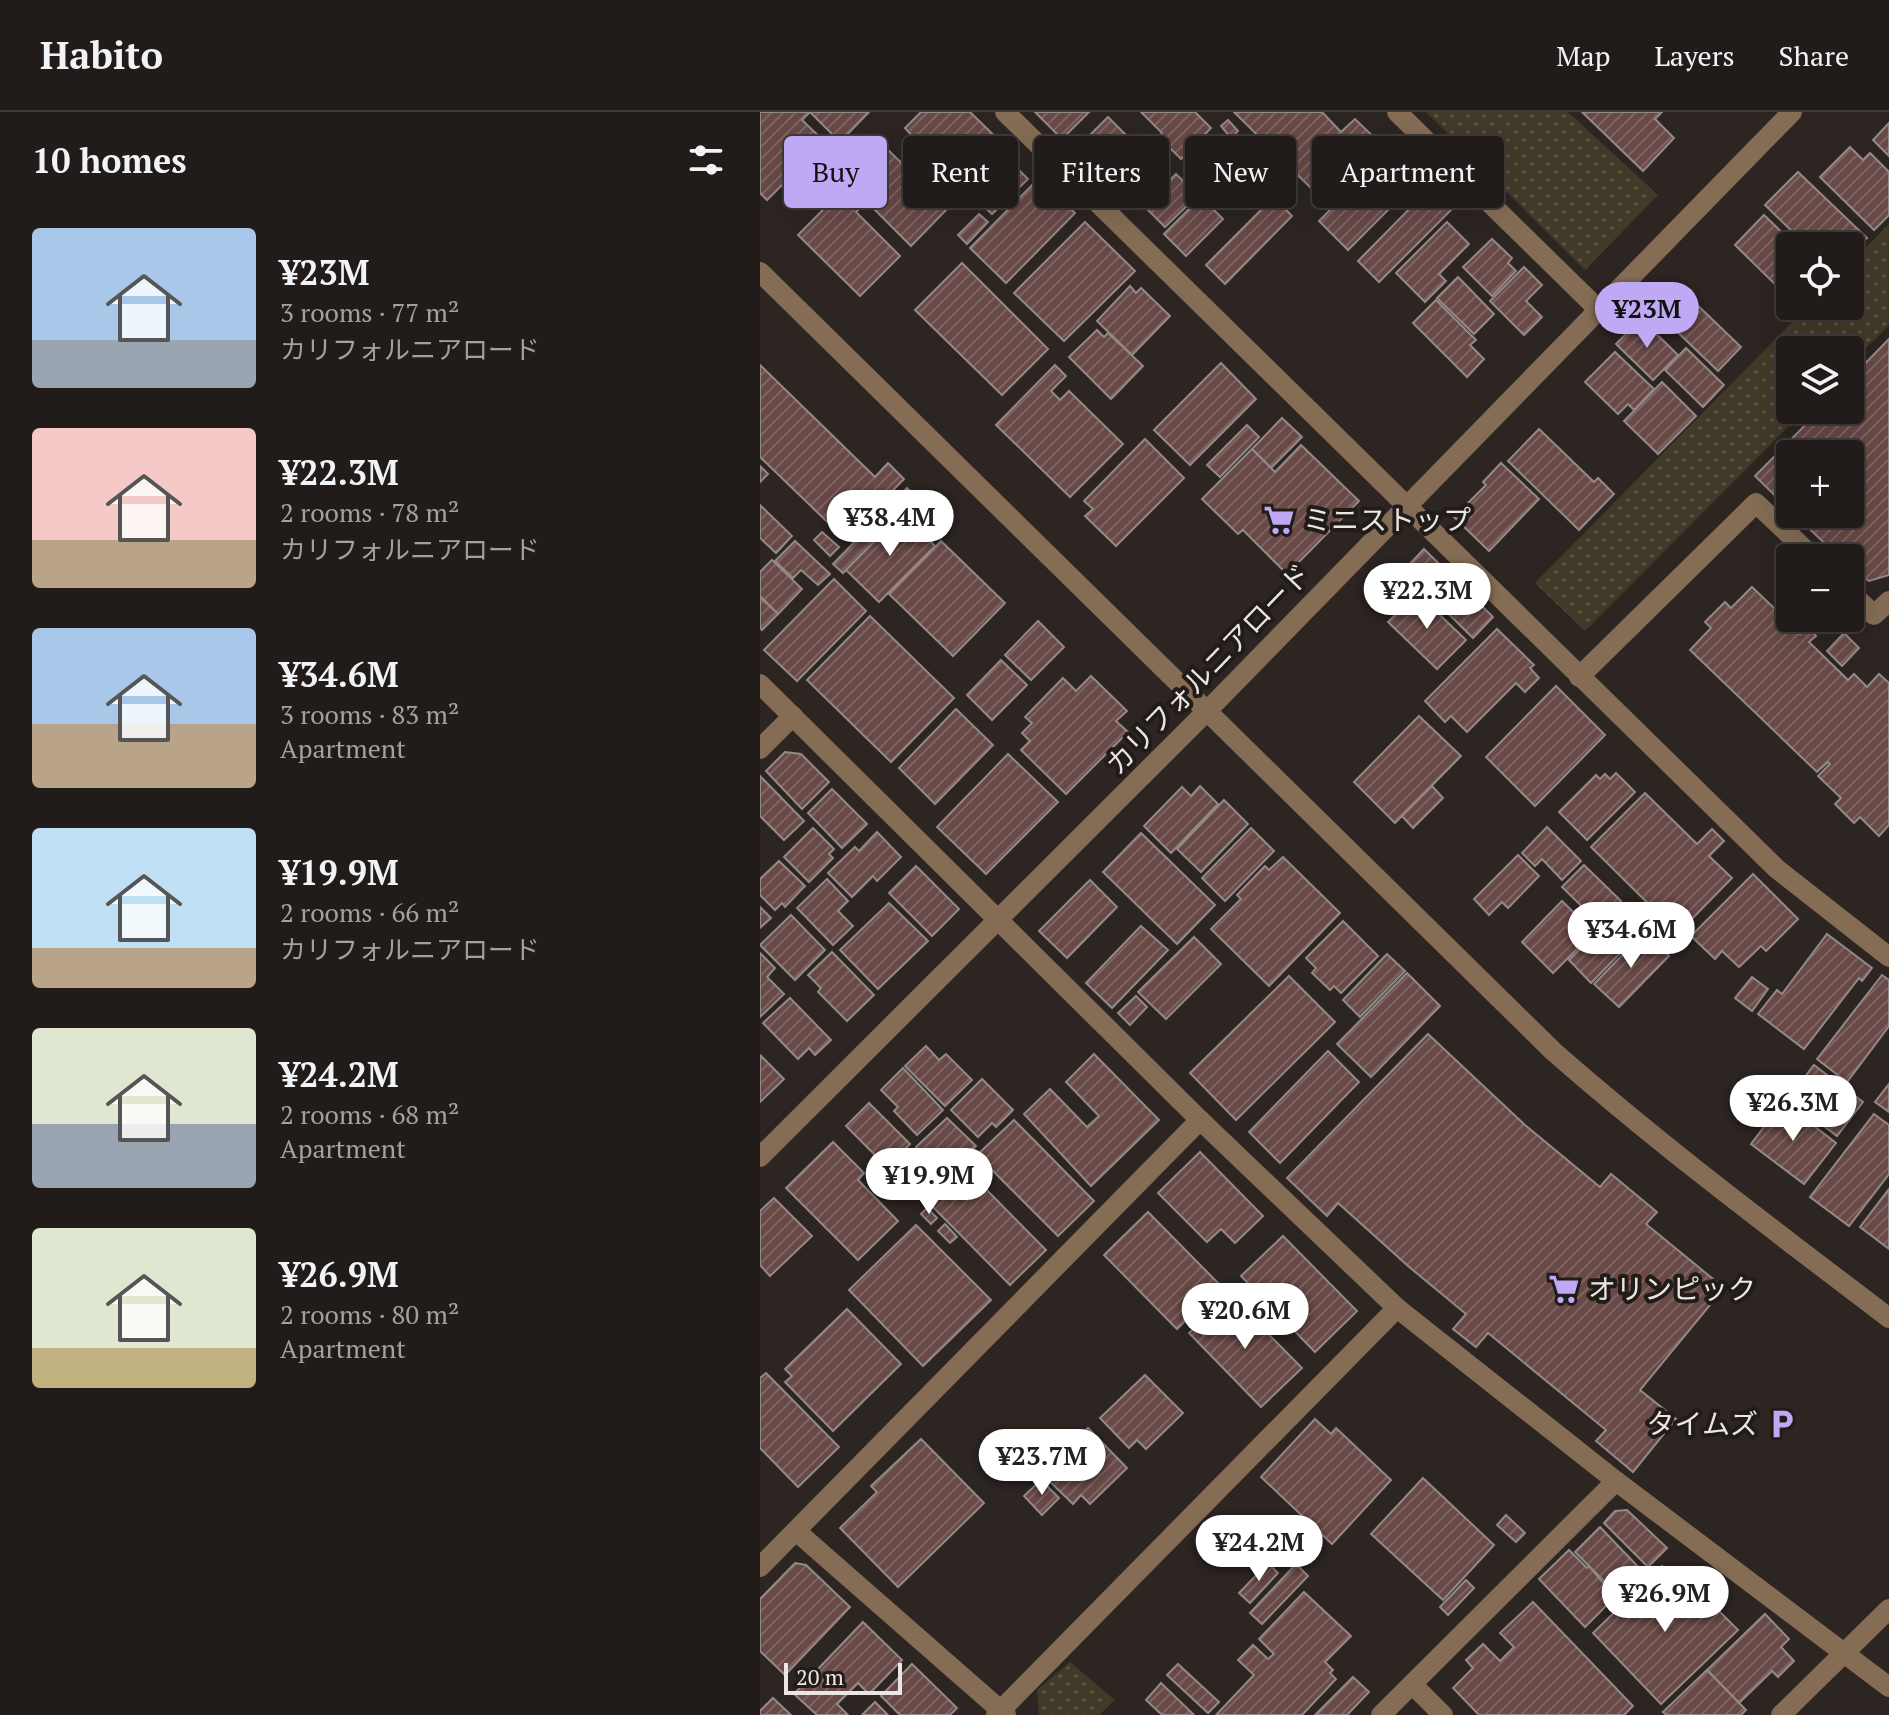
<!DOCTYPE html>
<meta charset="utf-8">
<style>
:root{--surface:#211c1a;--page:#2d2927;--text:#f1f3f6;--muted:#a2a1a2;--line:#3e3a39;--accent:#bfa9f4}
body{margin:0;font-family:"PT Serif","Noto Sans JP",serif;background:var(--page);color:var(--text);height:100vh;display:flex;flex-direction:column;font-size:30px;white-space:nowrap}
*{box-sizing:border-box;margin:0}
p{font-size:26px;color:var(--muted)}
.icon{flex:none;width:44px;height:44px;fill:none;stroke:currentColor;stroke-width:2;stroke-linecap:round;stroke-linejoin:round}
.map{position:relative;flex:1;overflow:hidden}
.details{display:flex;flex-direction:column;background:var(--surface);width:760px}
.details>*{flex:none}
.top-card{position:absolute;left:24px;top:24px;width:760px;height:72px;display:flex;gap:16px}
.tools{position:absolute;left:1016px;top:120px;display:grid;gap:16px}
.tools a{display:grid;place-items:center;width:88px;height:88px;border-radius:8px;background:var(--surface);box-shadow:0 8px 32px #0002,0 0 0 2px var(--line);font-size:40px}
.scale{position:absolute;left:24px;bottom:20px;width:118px;box-sizing:border-box;padding-left:8px;border:4px solid #ebe6e4;border-top:0;font-size:22px;line-height:28px;white-space:nowrap;color:#ebe6e4;-webkit-text-stroke:6px #221c19;paint-order:stroke}
.price{position:absolute;translate:-50% -68px;padding:0 18px;border-radius:28px;background:#fff;color:#222;font-size:26px;line-height:52px;filter:drop-shadow(0 2px 4px #0008)}
.price::after{content:'';position:absolute;left:50%;top:48px;width:24px;height:18px;margin-left:-12px;background:inherit;clip-path:polygon(0 0,100% 0,50% 100%)}
.price.current{background:var(--accent);color:#111}
ul{padding:0;list-style:none}
li{display:flex;align-items:center;gap:24px;height:200px;padding:0 32px}
li span{display:grid;place-items:center;flex:none;width:224px;height:160px;border-radius:8px;color:#555}
li>.icon{margin-inline-start:auto}
span .icon{width:96px;height:96px;fill:#fffc;stroke-width:1}
li b{font-size:34px}
h2{display:flex;justify-content:space-between;align-items:center;height:96px;padding:0 32px;font-size:34px}
.tag{padding:0 28px;border-radius:8px;background:var(--surface);box-shadow:0 8px 32px #0002,0 0 0 2px var(--line);font-size:28px;line-height:72px}
.tag.current{background:var(--accent);color:#111}
header{display:flex;align-items:center;gap:48px;box-sizing:border-box;height:112px;padding:0 40px;background:var(--surface);border-bottom:2px solid var(--line)}
header strong{font-size:38px}
nav{display:flex;gap:44px;margin-inline-start:auto;font-size:28px}
main{display:flex;flex:1;min-height:0}
.map>svg:first-child{display:block}
.grass{fill:url(#grass-dots)}
.building{fill:url(#building-hatch);stroke:#938988;stroke-width:2}
.lines{fill:none;stroke-linecap:round;stroke-linejoin:round}
.minor{stroke:#856d55;stroke-width:20}
.labels{text-anchor:middle;stroke-width:8;stroke-linejoin:round;paint-order:stroke}
.poi-label{font-size:28px;fill:#ebe6e4;stroke:#221c19;text-anchor:start}
.street-label{font-size:28px;fill:#ebe6e4;stroke:#221c19}
</style>
<header>
<strong>Habito</strong>
<nav><a>Map</a><a>Layers</a><a>Share</a></nav>
</header>
<main>
<section class="details">
<h2>10 homes<svg class="icon" aria-label="filters" viewBox="0 0 24 24"><path d="M4 7h16M4 17h16"/><circle cx="9" cy="7" r="2"/><circle cx="15" cy="17" r="2"/></svg></h2>
<ul>
<li><span style="background:linear-gradient(#a9c7e8 70%,#9aa5b1 0)"><svg class="icon" aria-label="home" viewBox="0 0 24 24"><path d="M3 11l9-7 9 7M6 9v11h12V9"/></svg></span><div><b>¥23M</b><p>3 rooms · 77 m²</p><p>カリフォルニアロード</p></div></li>
<li><span style="background:linear-gradient(#f6c9c9 70%,#b9a48a 0)"><svg class="icon" aria-label="home" viewBox="0 0 24 24"><path d="M3 11l9-7 9 7M6 9v11h12V9"/></svg></span><div><b>¥22.3M</b><p>2 rooms · 78 m²</p><p>カリフォルニアロード</p></div></li>
<li><span style="background:linear-gradient(#a9c7e8 60%,#b9a48a 0)"><svg class="icon" aria-label="home" viewBox="0 0 24 24"><path d="M3 11l9-7 9 7M6 9v11h12V9"/></svg></span><div><b>¥34.6M</b><p>3 rooms · 83 m²</p><p>Apartment</p></div></li>
<li><span style="background:linear-gradient(#bfe0f5 75%,#b9a48a 0)"><svg class="icon" aria-label="home" viewBox="0 0 24 24"><path d="M3 11l9-7 9 7M6 9v11h12V9"/></svg></span><div><b>¥19.9M</b><p>2 rooms · 66 m²</p><p>カリフォルニアロード</p></div></li>
<li><span style="background:linear-gradient(#dfe7d0 60%,#9aa5b1 0)"><svg class="icon" aria-label="home" viewBox="0 0 24 24"><path d="M3 11l9-7 9 7M6 9v11h12V9"/></svg></span><div><b>¥24.2M</b><p>2 rooms · 68 m²</p><p>Apartment</p></div></li>
<li><span style="background:linear-gradient(#dfe7d0 75%,#c2b280 0)"><svg class="icon" aria-label="home" viewBox="0 0 24 24"><path d="M3 11l9-7 9 7M6 9v11h12V9"/></svg></span><div><b>¥26.9M</b><p>2 rooms · 80 m²</p><p>Apartment</p></div></li>
</ul>
</section>
<div class="map">
<svg width="1129" height="1603" viewBox="0 0 1129 1603">
<defs>
<pattern id="grass-dots" width="8" height="8" patternUnits="userSpaceOnUse" patternTransform="scale(2)"><rect width="8" height="8" fill="#413a29"/><path d="M2 2h.1M6 6h.1" fill="none" stroke="#5d5648" stroke-width="1.8" stroke-linecap="round"/></pattern>
<pattern id="building-hatch" width="6" height="6" patternUnits="userSpaceOnUse" patternTransform="scale(2)"><rect width="6" height="6" fill="#684946"/><path d="M-1 1l2-2M0 6l6-6M5 7l2-2" fill="none" stroke="#7e6361"/></pattern>
</defs>
<rect width="100%" height="100%" fill="#2c2522"/>
<!-- grass -->
<g class="grass">
<path d="M666,0H808L898,83L825,158Z"/>
<path d="M1129,112V213L1090,252V238H1030V298H1045L825,519L775,471L1048,194H1090V152Z"/>
<path d="M310,1550L355,1588L339,1603H279L277,1578Z"/>
</g>
<!-- building -->
<g class="building">
<path d="M0,0H109L80,30L50,0L42,8L65,30L7,88L0,81Z"/>
<path d="M161,0H210L259,48L254,53L268,67L232,102L218,89L215,92L152,31L155,27L145,16Z"/>
<path d="M275,0H329L302,27Z"/>
<path d="M381,0H435L451,16L421,47L399,25L402,21Z"/>
<path d="M474,0H562L581,20L595,7L619,30L562,87Z"/>
<path d="M822,0H902L895,7L914,26L883,59Z"/>
<path d="M348,5L376,33L371,39L391,62L369,83L356,72L354,73L317,36Z"/>
<path d="M468,8L478,19L471,26L461,14Z"/>
<path d="M1129,11V44L1113,28Z"/>
<path d="M458,25L504,71L488,87L441,41Z"/>
<path d="M125,35L188,96L151,134L107,90L96,100L140,144L100,184L38,123Z"/>
<path d="M1090,35L1103,48L1110,41L1129,60V103L1114,118L1060,65Z"/>
<path d="M443,43L479,79L462,96L426,60Z"/>
<path d="M623,45L652,74L588,138L559,109Z"/>
<path d="M1038,60L1107,126L1090,143V134H1047L1005,93Z"/>
<path d="M416,62L438,83L405,115L384,94Z"/>
<path d="M279,66L315,101L246,171L210,136Z"/>
<path d="M669,77L691,98L619,170L598,149Z"/>
<path d="M441,85L463,107L426,144L404,122Z"/>
<path d="M514,85L532,104L465,172L446,153Z"/>
<path d="M219,102L228,110L207,132L198,123Z"/>
<path d="M1004,103L1036,134H1030V187L975,133Z"/>
<path d="M325,110L375,159L304,229L254,181Z"/>
<path d="M687,110L709,132L679,162L686,169L665,190L636,161Z"/>
<path d="M732,127L752,146L748,151L756,159L732,184L703,155Z"/>
<path d="M202,151L288,237L242,283L155,198Z"/>
<path d="M764,155L782,173L766,189L782,205L764,223L730,189Z"/>
<path d="M698,165L734,202L714,222L677,186Z"/>
<path d="M370,174L376,181L381,176L410,204L372,243L337,209Z"/>
<path d="M929,185L981,235L958,259L906,209Z"/>
<path d="M676,188L716,228L710,233L724,247L707,265L653,211Z"/>
<path d="M881,207L918,243L893,268L856,232Z"/>
<path d="M337,218L344,225L348,221L383,254L351,287L309,245Z"/>
<path d="M1129,227V463L1109,469L1090,456V446H1080L1034,402H1090V342H1030V398L995,364L1060,298H1090V267Z"/>
<path d="M926,236L964,273L943,295L905,258Z"/>
<path d="M855,240L894,277L874,298L868,292L858,302L825,270Z"/>
<path d="M461,251L496,287L430,353L394,318Z"/>
<path d="M0,253L115,365L128,351L144,367L85,427L0,345Z"/>
<path d="M295,253L306,264L291,279L300,288L309,279L363,332L310,385L236,313Z"/>
<path d="M902,270L936,304L898,342L864,309Z"/>
<path d="M522,306L542,325L511,356L492,337Z"/>
<path d="M487,313L499,325L460,365L447,353Z"/>
<path d="M779,317L834,370L838,366L854,382L819,418L748,349Z"/>
<path d="M385,327L424,366L356,434L325,404L333,397L324,389Z"/>
<path d="M541,333L599,389L527,462L483,418L478,422L442,387L492,337L515,360Z"/>
<path d="M741,351L779,387L729,439L694,405L726,373L723,370Z"/>
<path d="M0,354L8,362L0,370Z"/>
<path d="M147,376L157,386L83,461L73,452Z"/>
<path d="M0,393L32,424L16,441L0,426Z"/>
<path d="M142,402L175,434L119,490L86,458Z"/>
<path d="M62,420L79,435L70,444L54,428Z"/>
<path d="M35,429L70,462L58,473L41,458L33,466L15,449Z"/>
<path d="M181,429L245,491L193,544L129,482Z"/>
<path d="M664,437L733,505L713,526L644,458Z"/>
<path d="M12,448L42,477L18,502L0,484V460Z"/>
<path d="M74,467L106,499L37,569L4,538Z"/>
<path d="M992,475L1014,496L1030,481V506H1033L1029,511L1040,522L1047,515L1056,524L1049,530L1088,568L1094,562L1107,575L1119,562L1129,571V713L1119,724L1100,705L1094,711L1075,692L1081,686L1058,664L1070,652L1068,650L1057,660L930,538L951,516L945,510L965,490L971,496Z"/>
<path d="M657,481L706,528L677,557L628,510Z"/>
<path d="M0,485L18,502L2,518L0,516Z"/>
<path d="M110,504L194,586L131,650L47,568Z"/>
<path d="M278,509L304,535L271,568L245,543Z"/>
<path d="M737,517L774,553L770,556L779,566L765,580L756,571L707,620L691,604L685,610L665,589Z"/>
<path d="M1084,521L1099,536L1082,554L1067,539Z"/>
<path d="M241,548L267,573L232,608L207,583Z"/>
<path d="M331,564L367,599L356,609L368,620L306,682L261,638L270,629L262,621L272,611L265,605L303,566L316,579Z"/>
<path d="M796,574L845,623L775,694L726,645Z"/>
<path d="M196,597L233,633L175,692L139,656Z"/>
<path d="M659,604L701,644L635,711L594,670Z"/>
<path d="M25,640L41,642L69,670L42,697L6,659Z"/>
<path d="M248,642L298,690L226,762L177,715Z"/>
<path d="M856,661L875,680L827,728L799,700L836,663L840,667L845,662L850,667Z"/>
<path d="M0,664L44,709L24,728L0,704Z"/>
<path d="M440,674L458,692L411,741L384,714L422,675L431,684Z"/>
<path d="M672,674L683,686L653,716L642,704Z"/>
<path d="M72,677L107,712L82,736L48,701Z"/>
<path d="M885,681L937,732L952,717L964,729L949,744L972,766L918,821L831,735Z"/>
<path d="M464,688L488,712L441,760L417,737Z"/>
<path d="M787,715L821,749L802,768L782,747L775,754L762,741Z"/>
<path d="M53,716L74,737L69,742L73,746L49,770L24,745Z"/>
<path d="M491,716L514,739L465,789L442,766Z"/>
<path d="M117,720L141,745L117,769L113,764L92,785L68,761L95,735L99,739Z"/>
<path d="M381,721L455,793L417,832L343,760Z"/>
<path d="M758,743L779,764L748,796L742,790L729,803L714,787Z"/>
<path d="M523,745L580,801L509,874L451,817L481,787L477,783L505,754L509,758Z"/>
<path d="M19,749L45,774L25,795L22,791L15,798L0,783V767Z"/>
<path d="M824,753L861,789L839,811L802,775Z"/>
<path d="M156,754L199,797L172,824L129,781Z"/>
<path d="M993,762L1038,807L1006,839L1001,834L979,855L962,839L955,847L931,824Z"/>
<path d="M67,767L88,789L78,799L93,814L73,833L37,796Z"/>
<path d="M330,768L357,795L307,846L279,819Z"/>
<path d="M802,789L834,820L793,861L762,830Z"/>
<path d="M129,791L168,829L118,877L80,838Z"/>
<path d="M864,793L880,810L871,819L876,825L831,871L809,848Z"/>
<path d="M0,795L11,806L0,816Z"/>
<path d="M31,803L65,838L35,868L0,833Z"/>
<path d="M583,809L618,844L581,881L574,874L570,878L552,861L556,856L546,846Z"/>
<path d="M381,814L408,838L352,896L326,871Z"/>
<path d="M1067,822L1112,856L1102,869L1099,866L1044,937L998,902L1017,878L1022,882Z"/>
<path d="M887,823L909,844L859,895L834,872L878,827L881,829Z"/>
<path d="M434,825L461,852L406,907L378,880Z"/>
<path d="M72,840L114,883L87,909L58,880L61,876L48,863Z"/>
<path d="M0,841L15,856L7,865L24,882L0,905Z"/>
<path d="M627,842L645,859L600,905L583,888Z"/>
<path d="M647,861L680,894L611,965L577,932Z"/>
<path d="M1122,863L1129,868V914L1087,970L1057,947Z"/>
<path d="M529,864L575,910L476,1008L430,961Z"/>
<path d="M992,865L1008,877L992,899L975,886Z"/>
<path d="M376,884L387,895L370,913L358,901Z"/>
<path d="M30,886L71,928L55,943L49,936L38,947L3,911Z"/>
<path d="M668,922L765,1013L840,1075L851,1062L897,1100L886,1112L964,1176L880,1278L916,1307L873,1360L836,1329L846,1318L728,1221L716,1235L693,1217L706,1202L648,1154L578,1091L567,1104L527,1066Z"/>
<path d="M166,934L179,948L186,942L212,968L185,994L145,954Z"/>
<path d="M568,939L599,970L520,1051L489,1020Z"/>
<path d="M334,942L399,1008L331,1074L264,1002L290,977L327,1015L339,1004L306,970Z"/>
<path d="M0,943L24,967L0,990Z"/>
<path d="M1054,953L1103,990L1077,1024L1028,987Z"/>
<path d="M143,956L183,998L157,1023L134,999L138,995L121,978Z"/>
<path d="M222,967L253,998L236,1015L232,1011L218,1025L191,998Z"/>
<path d="M1129,972V1000L1115,990Z"/>
<path d="M1023,990L1076,1031L1044,1072L991,1032Z"/>
<path d="M109,991L150,1032L127,1055L86,1014Z"/>
<path d="M1114,1002L1129,1013V1062L1089,1114L1050,1085Z"/>
<path d="M187,1006L216,1034L185,1065L156,1035Z"/>
<path d="M254,1008L334,1089L298,1124L217,1043Z"/>
<path d="M73,1030L104,1061L98,1068L138,1109L98,1148L26,1076Z"/>
<path d="M440,1040L503,1104L475,1131L461,1117L447,1130L398,1081Z"/>
<path d="M206,1057L286,1138L250,1173L170,1092Z"/>
<path d="M1129,1077V1137L1100,1115Z"/>
<path d="M14,1086L52,1124L10,1164L0,1153V1099Z"/>
<path d="M167,1096L177,1106L171,1112L161,1102Z"/>
<path d="M388,1100L461,1174L417,1217L344,1143Z"/>
<path d="M185,1112L197,1125L190,1131L178,1119Z"/>
<path d="M156,1113L231,1188L163,1254L89,1178Z"/>
<path d="M523,1124L597,1199L555,1240L481,1164Z"/>
<path d="M469,1182L542,1256L501,1295L429,1221Z"/>
<path d="M87,1197L141,1252L73,1319L25,1270L32,1264L25,1257Z"/>
<path d="M6,1261L79,1335L38,1375L0,1336V1266Z"/>
<path d="M385,1263L423,1301L386,1337L377,1328L369,1336L340,1306Z"/>
<path d="M555,1307L571,1322L576,1316L631,1368L572,1432L501,1365Z"/>
<path d="M328,1316L367,1356L330,1392L321,1383L313,1392L282,1362Z"/>
<path d="M161,1327L224,1391L138,1475L80,1416L117,1380L111,1374Z"/>
<path d="M663,1366L734,1433L683,1488L611,1422Z"/>
<path d="M281,1368L299,1386L282,1403L264,1384Z"/>
<path d="M867,1398L907,1436L888,1455L844,1411L855,1399Z"/>
<path d="M746,1403L765,1421L756,1430L737,1413Z"/>
<path d="M840,1415L886,1463L862,1487L815,1440Z"/>
<path d="M809,1438L827,1456L829,1454L855,1485L825,1515L779,1467Z"/>
<path d="M35,1451L46,1453L90,1495L25,1563L0,1539V1487Z"/>
<path d="M508,1451L518,1461L490,1491L479,1481Z"/>
<path d="M536,1452L548,1464L502,1512L490,1501Z"/>
<path d="M902,1454L927,1480L934,1474L978,1518L901,1592L833,1521Z"/>
<path d="M706,1468L714,1476L688,1503L680,1495Z"/>
<path d="M544,1480L591,1524L565,1550L573,1558L570,1561L576,1567L542,1603H456L494,1563L478,1548L493,1533L508,1547L514,1542L499,1527Z"/>
<path d="M773,1490L873,1594L864,1603H719L693,1576L713,1556L706,1548L723,1532L740,1549L754,1535L740,1521Z"/>
<path d="M1005,1502L1029,1527L1021,1535L1034,1549L1018,1565L1012,1559L979,1591L947,1558Z"/>
<path d="M103,1510L142,1548L109,1582L98,1571L77,1592L88,1603H57L34,1582Z"/>
<path d="M152,1552L197,1596L190,1603H140L121,1584Z"/>
<path d="M418,1552L459,1590L448,1601L407,1563Z"/>
<path d="M947,1558L986,1598L981,1603H906L903,1600Z"/>
<path d="M593,1565L609,1580L587,1603H555Z"/>
<path d="M401,1571L434,1603H402L386,1588Z"/>
<path d="M13,1586L31,1603H0V1599Z"/>
<path d="M115,1590L128,1603H102Z"/>
</g>
<g class="lines">
<!-- minor -->
<g class="minor">
<path d="M245,0L1017,757L1129,845"/>
<path d="M637,0L838,197"/>
<path d="M0,160L793,939C901,1034 1015,1119 1129,1206"/>
<path d="M1090,480L1114,503L1129,489"/>
<path d="M819,565L996,391L1054,446"/>
<path d="M0,572L440,1008L637,1196L856,1369L1129,1575"/>
<path d="M0,637L33,604"/>
<path d="M0,1045L447,599L1032,0"/>
<path d="M36,1419L246,1603"/>
<path d="M0,1455L440,1008"/>
<path d="M652,1572L683,1603"/>
<path d="M236,1603L637,1196"/>
<path d="M621,1603L856,1369"/>
<path d="M1021,1603L1129,1497"/>
</g>
</g>
<!-- icons -->
<defs>
<g id="supermarket-bare" transform="scale(2.4)"><path d="M-6-5.5h2.5l.6 2H6L4.5 2H-2.5L-4.4-4H-6ZM-1.5 3.2a1.3 1.3 0 1 0 .1 0ZM3 3.2a1.3 1.3 0 1 0 .1 0Z" fill="#bfa9f4" stroke="#221c19" stroke-width="2.5" paint-order="stroke"/></g>
<g id="parking-bare" transform="scale(2.4)"><path d="M-3.5-5.5H1a3.5 3.5 0 0 1 0 7H-1V5.5H-3.5ZM-1-3.4V-.6H.8a1.4 1.4 0 0 0 0-2.8Z" fill="#bfa9f4" stroke="#221c19" stroke-width="2.5" paint-order="stroke"/></g>
</defs>
<g fill-rule="evenodd">
<use href="#supermarket-bare" x="519" y="408"/>
<use href="#supermarket-bare" x="804" y="1177"/>
<use href="#parking-bare" x="1022" y="1312"/>
</g>
<g class="labels">
<!-- poi labels -->
<g class="poi-label">
<text x="543" y="418">ミニストップ</text>
<text x="828" y="1187">オリンピック</text>
<text x="998" y="1322" text-anchor="end">タイムズ</text>
</g>
<!-- street labels -->
<g class="street-label">
<text transform="translate(448 557) rotate(-46)" y="10">カリフォルニアロード</text>
</g>
</g>
</svg>
<div class="tools">
<a><svg class="icon" aria-label="locate" viewBox="0 0 24 24"><circle cx="12" cy="12" r="6"/><path d="M12 2v4M12 18v4M2 12h4M18 12h4"/></svg></a>
<a><svg class="icon" aria-label="layers" viewBox="0 0 24 24"><path d="M12 4l9 5-9 5-9-5zM3 14l9 5 9-5"/></svg></a>
<a>+</a>
<a>−</a>
</div>
<div class="scale">20 m</div>
<b class="price current" style="left:887px;top:238px">¥23M</b>
<b class="price" style="left:130px;top:446px">¥38.4M</b>
<b class="price" style="left:667px;top:519px">¥22.3M</b>
<b class="price" style="left:871px;top:858px">¥34.6M</b>
<b class="price" style="left:1033px;top:1031px">¥26.3M</b>
<b class="price" style="left:169px;top:1104px">¥19.9M</b>
<b class="price" style="left:485px;top:1239px">¥20.6M</b>
<b class="price" style="left:282px;top:1385px">¥23.7M</b>
<b class="price" style="left:499px;top:1471px">¥24.2M</b>
<b class="price" style="left:905px;top:1522px">¥26.9M</b>
<div class="top-card">
<a class="tag current">Buy</a>
<a class="tag">Rent</a>
<a class="tag">Filters</a>
<a class="tag">New</a>
<a class="tag">Apartment</a>
</div>
</div>
</main>
